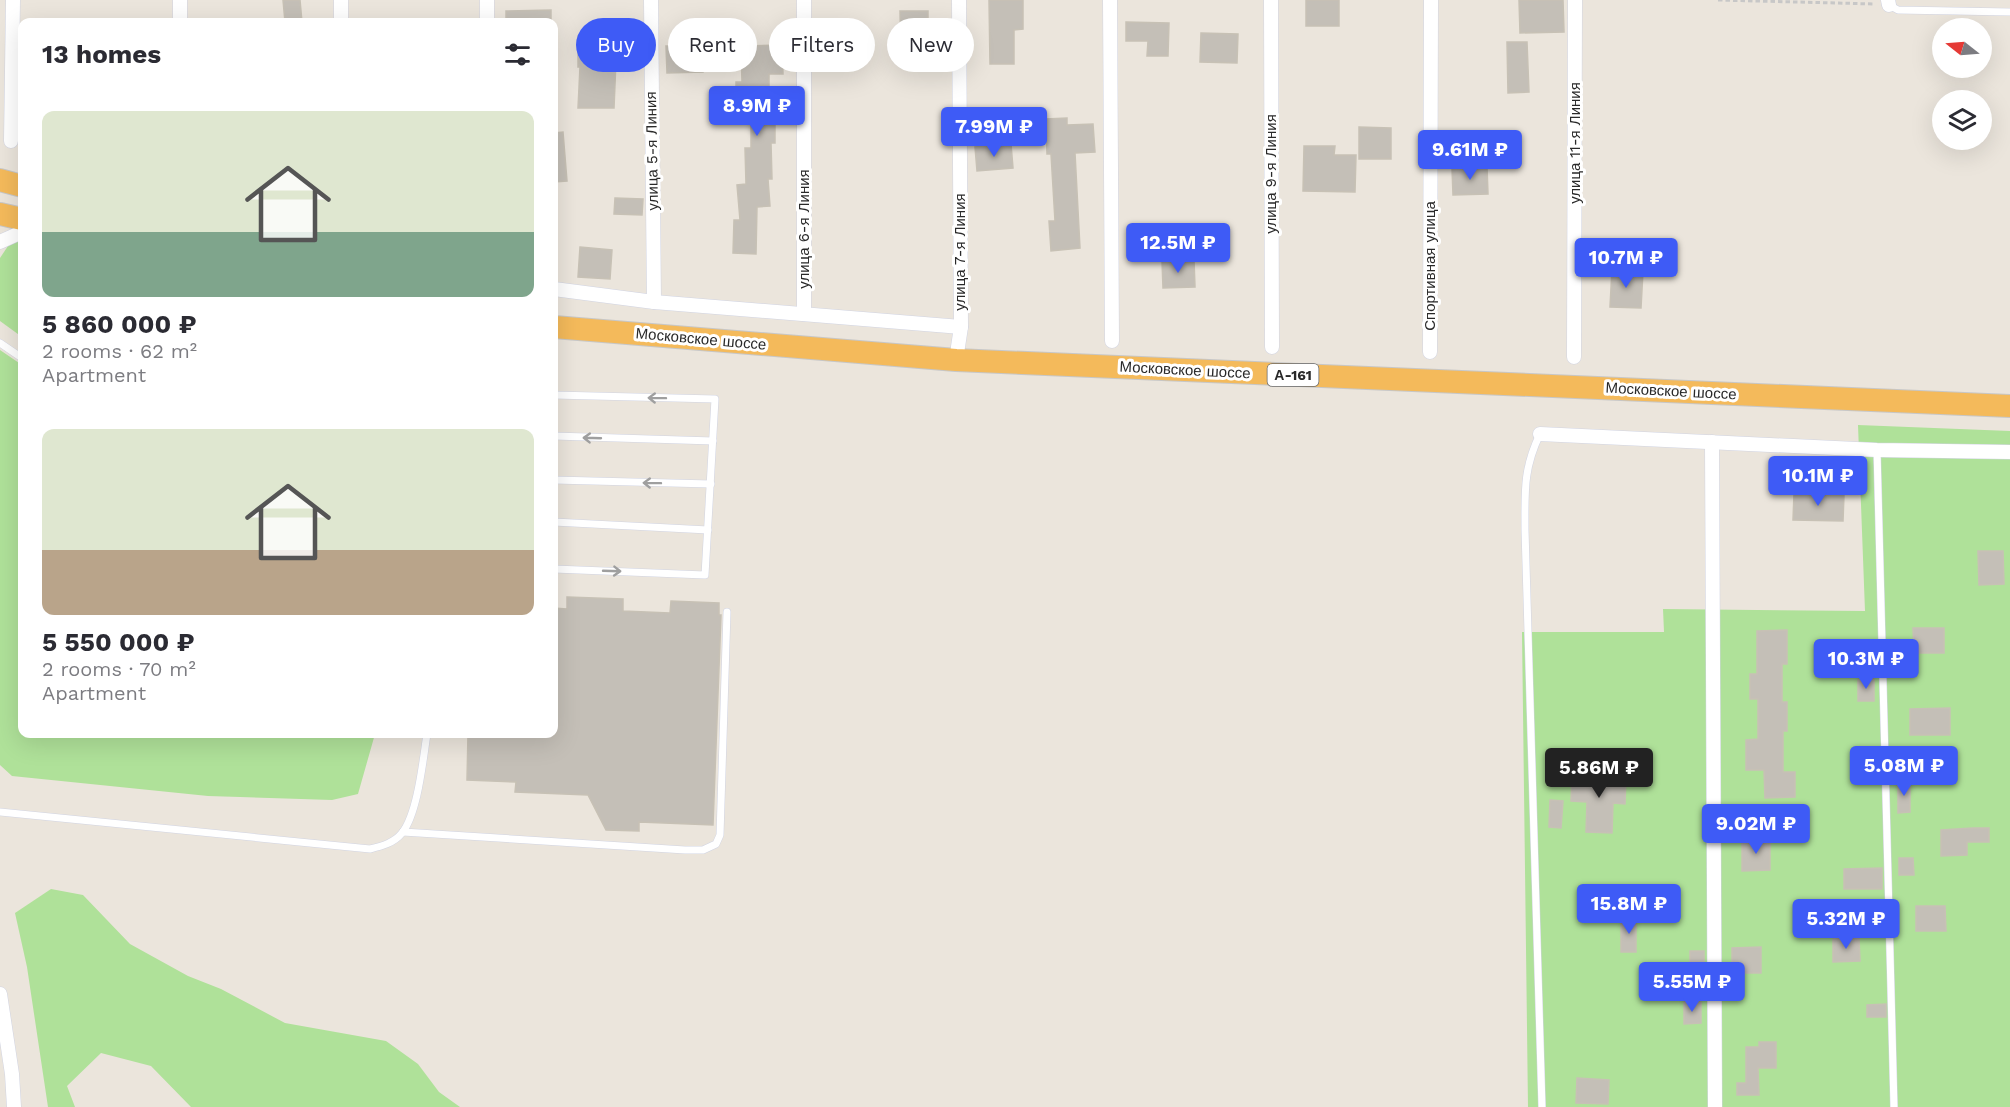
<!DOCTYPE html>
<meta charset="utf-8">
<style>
:root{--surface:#fff;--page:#f7f7f7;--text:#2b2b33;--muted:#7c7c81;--accent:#3e5bf6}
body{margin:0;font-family:"Work Sans",sans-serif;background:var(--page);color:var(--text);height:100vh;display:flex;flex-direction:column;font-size:22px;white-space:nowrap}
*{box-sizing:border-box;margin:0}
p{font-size:20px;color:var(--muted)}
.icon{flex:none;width:33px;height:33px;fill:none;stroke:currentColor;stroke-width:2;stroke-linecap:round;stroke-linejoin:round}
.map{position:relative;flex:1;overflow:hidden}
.details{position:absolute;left:18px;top:18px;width:540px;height:720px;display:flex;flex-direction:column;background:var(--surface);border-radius:12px;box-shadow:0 6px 24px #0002}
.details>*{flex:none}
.banner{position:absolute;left:576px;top:18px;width:570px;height:54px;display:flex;gap:12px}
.needle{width:39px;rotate:287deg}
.controls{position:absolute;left:1932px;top:18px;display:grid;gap:12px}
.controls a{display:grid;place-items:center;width:60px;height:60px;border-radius:50%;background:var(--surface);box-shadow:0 6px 24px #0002;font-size:30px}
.price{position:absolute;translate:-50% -51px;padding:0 14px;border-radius:6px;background:var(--accent);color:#fff;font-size:20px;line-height:39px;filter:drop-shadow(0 2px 3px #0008)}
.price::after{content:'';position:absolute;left:50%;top:36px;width:18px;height:14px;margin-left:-9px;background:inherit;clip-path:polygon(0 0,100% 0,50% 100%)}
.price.selected{background:#222;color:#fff}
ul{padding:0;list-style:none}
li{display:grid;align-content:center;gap:12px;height:318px;padding:0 24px}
li span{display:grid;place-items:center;height:186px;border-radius:12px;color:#555}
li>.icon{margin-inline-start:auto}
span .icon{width:108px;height:108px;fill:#fffc;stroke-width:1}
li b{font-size:26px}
h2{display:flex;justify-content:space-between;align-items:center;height:72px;padding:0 24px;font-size:26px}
.tag{padding:0 21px;border-radius:27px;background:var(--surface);box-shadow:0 6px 24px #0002;font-size:21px;line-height:54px}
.tag.selected{background:var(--accent);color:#fff}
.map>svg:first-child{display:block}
.green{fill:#afe199}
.building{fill:#c4bfb7;stroke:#c7c1b5;stroke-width:1.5}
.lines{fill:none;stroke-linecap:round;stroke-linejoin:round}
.service-casing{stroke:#d1d4e2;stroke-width:8}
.minor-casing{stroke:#d1d4e2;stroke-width:15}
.trunk-casing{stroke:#c7c7c7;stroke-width:24}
.path{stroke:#c7c7c7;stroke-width:3;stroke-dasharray:4.5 3;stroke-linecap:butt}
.service{stroke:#fff;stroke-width:7}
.minor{stroke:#fff;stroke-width:14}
.trunk{stroke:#f4ba5b;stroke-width:22}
.oneway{stroke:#9f9f9f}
.labels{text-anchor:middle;stroke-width:6;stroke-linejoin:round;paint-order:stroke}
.shield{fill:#fff;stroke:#696969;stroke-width:1.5}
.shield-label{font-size:14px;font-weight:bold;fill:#292929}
.street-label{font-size:15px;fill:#292929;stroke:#fff}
</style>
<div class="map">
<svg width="2010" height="1107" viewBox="0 0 2010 1107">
<rect width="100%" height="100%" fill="#ebe5dc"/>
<!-- green -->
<g class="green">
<path d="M22,240V337L0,321V258L10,243Z"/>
<path d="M0,350L22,365V734H375L358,794L332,800L208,796L12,776L0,765Z"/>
<path d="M1858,425L2010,431V1107H1528L1522,632H1664L1663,609L1865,611Z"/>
<path d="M51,889L83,895L130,944L188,976L221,989L285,1023L386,1041L418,1064L439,1092L460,1107H191L151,1066L101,1053L67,1086L75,1107H48L27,967L15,913Z"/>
</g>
<!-- building -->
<g class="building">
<path d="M283,0H300L302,22H285Z"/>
<path d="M989,0H1023V29L1014,30V64H990Z"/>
<rect x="1306" y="0" width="33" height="26"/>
<path d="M1519,0H1563L1564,32L1520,33Z"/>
<path d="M551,10V22H506V11Z"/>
<path d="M900,11H928V54H901Z"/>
<path d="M1126,22L1169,23L1168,56H1147L1148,41H1126Z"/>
<path d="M1201,33L1238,34L1237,63L1200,62Z"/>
<path d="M578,36H617L614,108H578L580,67H578Z"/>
<path d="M1507,42H1527L1529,92L1508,93Z"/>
<path d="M782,45L783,74H769V97L795,98V110H775V143H771L772,179H768L770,206L757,207L756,254L733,253L734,220H740L737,185L746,184L745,148H751V110H736V82H742L741,46Z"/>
<path d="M666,46H703V72L667,73Z"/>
<path d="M1067,118V125L1093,124L1095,152L1075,153L1080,248L1051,251L1049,221H1055L1051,154H1047L1046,119Z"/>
<path d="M1359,127L1391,128V159H1359Z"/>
<path d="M563,132L567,181L554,182V133Z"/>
<path d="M1011,144L1013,168L977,171L975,147Z"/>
<path d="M1304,146H1335L1334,155H1356L1355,192L1303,191Z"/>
<path d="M1487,167L1488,194L1453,195L1452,168Z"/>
<path d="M615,198L643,199L642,215L614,214Z"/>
<path d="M580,247L612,250L610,279L578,277Z"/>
<path d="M1194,260L1195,287L1163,288L1162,261Z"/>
<path d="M1612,269L1643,271L1641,308L1610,307Z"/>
<path d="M1794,494L1844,495L1843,521L1793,520Z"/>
<path d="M1978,551H2003L2004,584L1979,585Z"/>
<path d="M567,597L623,599V611L670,613L671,601L719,603V615H721L713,825L639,822V831L606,830L588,795L515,792L516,782L467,780L468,734H554V608L567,609Z"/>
<path d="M1913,628H1944V653H1914Z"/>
<path d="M1787,630V664H1782V702H1787V731H1783V772H1795V797L1765,798L1764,770H1746V740L1758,739V699H1750V674H1757V631Z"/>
<path d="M1874,679V701H1858V680Z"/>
<path d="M1950,708V735H1910V709Z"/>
<path d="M1572,774L1626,777L1625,804L1613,803L1612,833L1586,832L1587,802L1571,801Z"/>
<path d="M1898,782H1910V812L1898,813Z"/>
<path d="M1550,800L1563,801L1561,828L1549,827Z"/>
<path d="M1973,828H1989V842H1967V855L1941,856V830Z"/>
<path d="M1742,839H1770V870L1742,871Z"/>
<path d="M1899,858H1913L1914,875H1899Z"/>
<path d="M1882,868V889H1844V869Z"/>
<path d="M1916,906H1945L1946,931H1916Z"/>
<path d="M1636,917V952H1621V918Z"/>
<path d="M1859,938L1860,961L1833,962V939Z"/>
<path d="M1761,947V973H1732V948Z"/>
<rect x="1690" y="951" width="14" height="12"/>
<path d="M1684,1002H1701V1023L1684,1024Z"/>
<path d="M1886,1004V1017H1867V1005Z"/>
<path d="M1759,1042H1776V1068H1758L1759,1095H1737V1083H1746V1047H1759Z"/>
<path d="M1577,1078L1609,1080L1608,1104L1576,1103Z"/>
</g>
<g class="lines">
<!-- service casing -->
<g class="service-casing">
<g id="service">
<path d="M1889,5L1898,10L2010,12"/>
<path d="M0,343L22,358"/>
<path d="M554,395L715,399L705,575L554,569"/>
<path d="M1540,434C1523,469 1525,492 1525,530L1542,1107"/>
<path d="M554,436L713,441"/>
<path d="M1877,450L1894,1107"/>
<path d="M554,480L711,484"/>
<path d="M554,522L708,530"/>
<path d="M0,812L370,849C382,846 394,843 402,833C418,813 423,759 427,734"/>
<path d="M403,832L685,850H703L716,844L720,835L727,612"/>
</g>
</g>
<!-- minor casing -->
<g class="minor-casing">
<g id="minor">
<path d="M341,0V22"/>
<path d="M651,0L654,302"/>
<path d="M804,0V314"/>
<path d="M1110,0L1112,341"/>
<path d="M1271,0L1272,347"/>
<path d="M1888,0L1889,5"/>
<path d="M180,22V0"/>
<path d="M487,22V0"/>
<path d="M11,141L13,0"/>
<path d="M0,242L22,232"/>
<path d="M554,289L654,302L961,327"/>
<path d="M1430,352L1431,0"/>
<path d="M1574,357L1575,0"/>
<path d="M956,360L961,327L959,0"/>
<path d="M1540,434L1877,450L2010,452"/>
<path d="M1712,442L1715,1107"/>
<path d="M0,994L12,1074L14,1107"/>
</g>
</g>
<!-- trunk casing -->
<g class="trunk-casing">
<g id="trunk">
<path d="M0,180L22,186"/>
<path d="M0,214L22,219"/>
<path d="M554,327L956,360L2010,406"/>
</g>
</g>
<!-- path -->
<path class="path" d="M1718,0L1875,4"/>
<!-- service -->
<use href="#service" class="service"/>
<!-- minor -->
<use href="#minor" class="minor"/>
<!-- trunk -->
<use href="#trunk" class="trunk"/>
</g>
<!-- one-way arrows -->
<defs><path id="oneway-shaft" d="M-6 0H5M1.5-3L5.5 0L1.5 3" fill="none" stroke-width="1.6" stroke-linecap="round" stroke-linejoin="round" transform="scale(1.5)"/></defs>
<g class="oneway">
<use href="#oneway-shaft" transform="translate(657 398) rotate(-179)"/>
<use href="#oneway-shaft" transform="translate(592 438) rotate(-178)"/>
<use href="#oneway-shaft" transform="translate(652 483) rotate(-179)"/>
<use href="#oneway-shaft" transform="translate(612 571) rotate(2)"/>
</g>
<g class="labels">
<!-- shield labels -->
<rect class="shield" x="1267.5" y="364" width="51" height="22" rx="4.5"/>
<g class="shield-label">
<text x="1293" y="380">А-161</text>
</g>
<!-- street labels -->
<g class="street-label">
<text transform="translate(1575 143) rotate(-90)" y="5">улица 11-я Линия</text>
<text transform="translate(652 151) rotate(-91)" y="5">улица 5-я Линия</text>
<text transform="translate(1271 174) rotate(-90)" y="5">улица 9-я Линия</text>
<text transform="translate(804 229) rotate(-90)" y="5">улица 6-я Линия</text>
<text transform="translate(960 252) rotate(-90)" y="5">улица 7-я Линия</text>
<text transform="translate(1430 266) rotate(-90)" y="5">Спортивная улица</text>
<text transform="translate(701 339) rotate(5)" y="5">Московское шоссе</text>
<text transform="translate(1185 370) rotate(3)" y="5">Московское шоссе</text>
<text transform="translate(1671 391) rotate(3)" y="5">Московское шоссе</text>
</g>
</g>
</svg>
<div class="controls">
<a><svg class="needle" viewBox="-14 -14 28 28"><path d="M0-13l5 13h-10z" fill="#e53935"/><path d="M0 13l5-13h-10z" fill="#7c7c81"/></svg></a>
<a><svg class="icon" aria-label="layers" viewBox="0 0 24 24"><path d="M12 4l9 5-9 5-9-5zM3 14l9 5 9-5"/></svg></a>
</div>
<b class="price" style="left:757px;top:137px">8.9M ₽</b>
<b class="price" style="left:994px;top:158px">7.99M ₽</b>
<b class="price" style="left:1470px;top:181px">9.61M ₽</b>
<b class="price" style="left:1178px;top:274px">12.5M ₽</b>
<b class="price" style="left:1626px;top:289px">10.7M ₽</b>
<b class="price" style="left:1818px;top:507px">10.1M ₽</b>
<b class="price" style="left:1866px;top:690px">10.3M ₽</b>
<b class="price" style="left:1904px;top:797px">5.08M ₽</b>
<b class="price selected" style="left:1599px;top:799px">5.86M ₽</b>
<b class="price" style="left:1756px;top:855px">9.02M ₽</b>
<b class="price" style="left:1629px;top:935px">15.8M ₽</b>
<b class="price" style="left:1846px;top:950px">5.32M ₽</b>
<b class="price" style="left:1692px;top:1013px">5.55M ₽</b>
<div class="banner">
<a class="tag selected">Buy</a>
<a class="tag">Rent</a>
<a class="tag">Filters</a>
<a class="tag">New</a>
</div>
<section class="details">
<h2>13 homes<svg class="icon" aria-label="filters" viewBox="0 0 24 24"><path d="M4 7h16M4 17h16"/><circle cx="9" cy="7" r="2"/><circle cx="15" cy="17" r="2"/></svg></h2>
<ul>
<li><span style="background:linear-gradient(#dfe7d0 65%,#7fa58c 0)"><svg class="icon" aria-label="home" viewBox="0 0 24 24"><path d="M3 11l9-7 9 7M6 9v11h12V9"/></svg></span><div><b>5 860 000 ₽</b><p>2 rooms · 62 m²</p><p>Apartment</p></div></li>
<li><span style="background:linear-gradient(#dfe7d0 65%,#b9a48a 0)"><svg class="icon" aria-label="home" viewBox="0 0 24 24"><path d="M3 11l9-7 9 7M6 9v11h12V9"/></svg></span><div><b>5 550 000 ₽</b><p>2 rooms · 70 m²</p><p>Apartment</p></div></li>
</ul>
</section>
</div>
